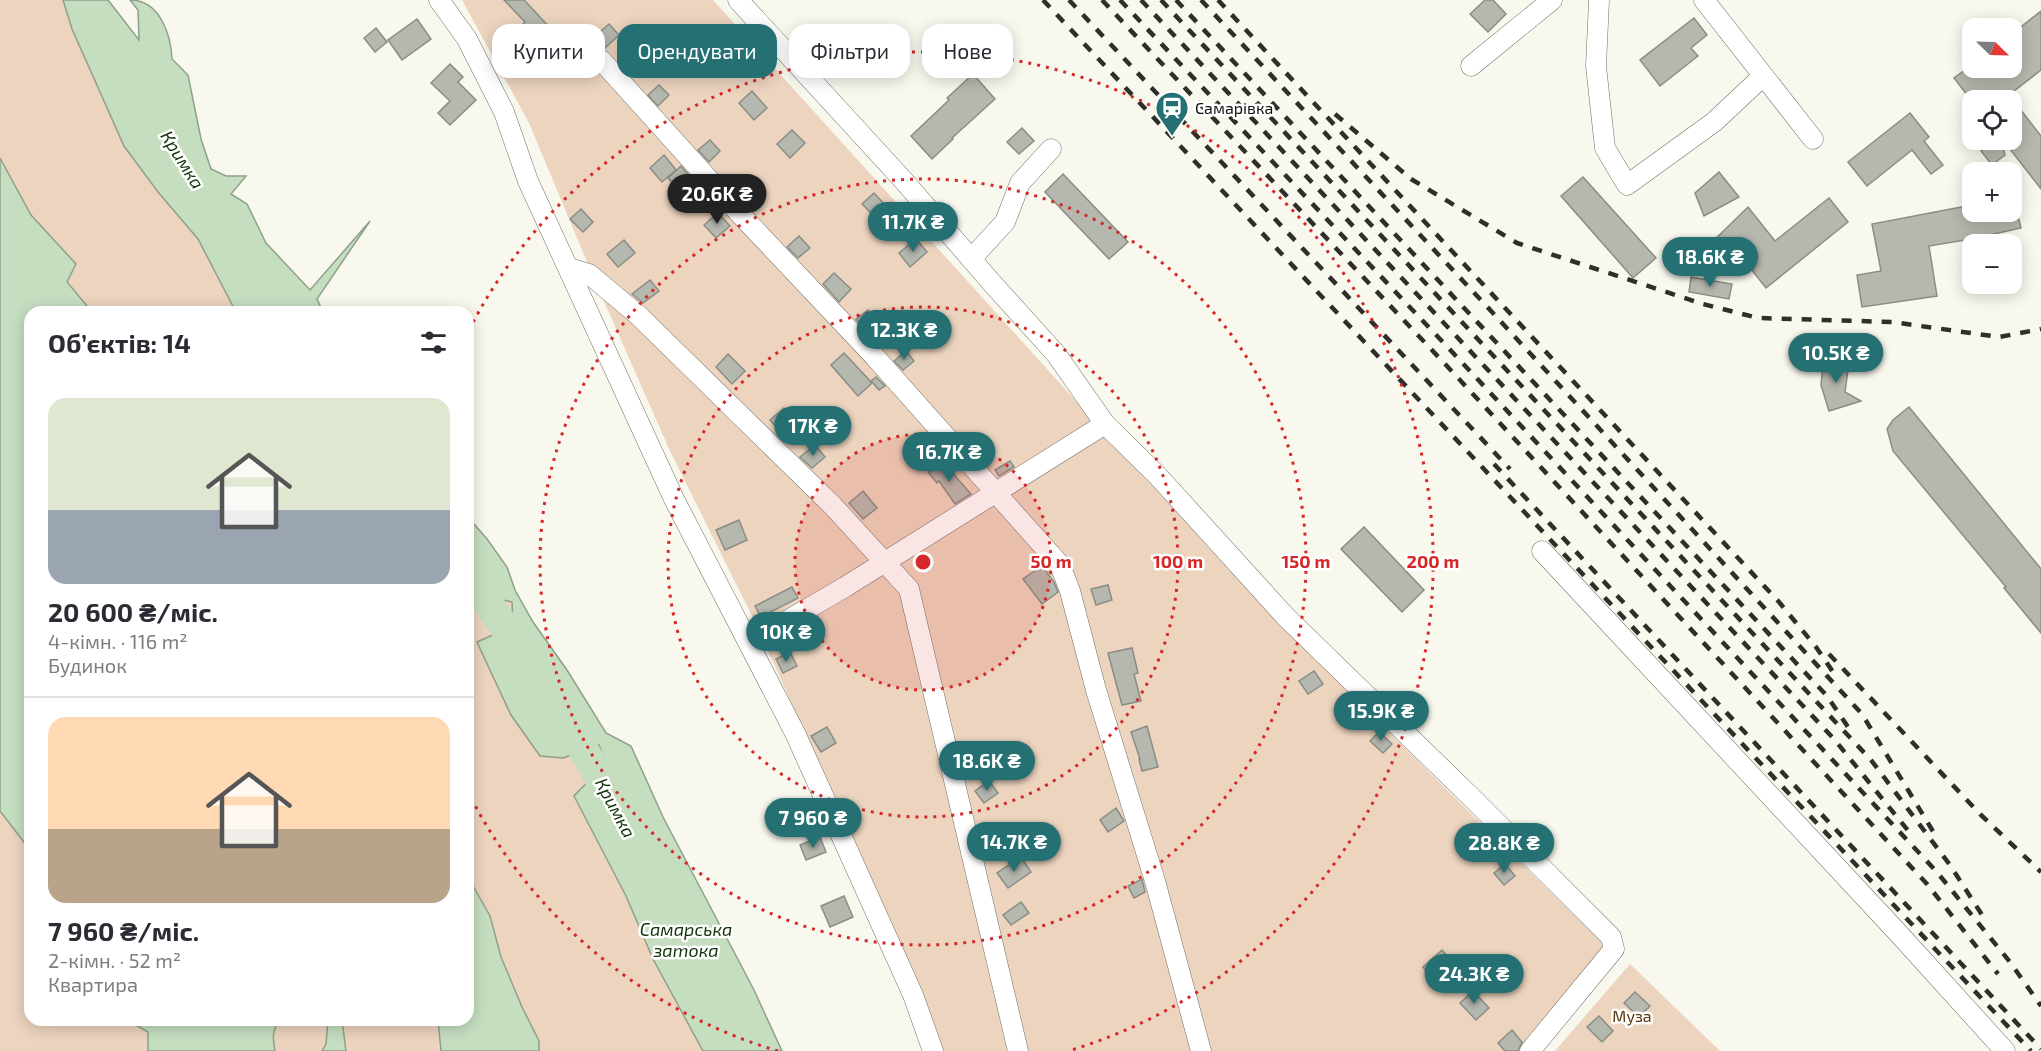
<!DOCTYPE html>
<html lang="uk">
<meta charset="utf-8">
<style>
:root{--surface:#fff;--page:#f2f2f3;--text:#2b2b33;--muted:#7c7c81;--line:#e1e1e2;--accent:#247072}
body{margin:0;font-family:"Exo 2",sans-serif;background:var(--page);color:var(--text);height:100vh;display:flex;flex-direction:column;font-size:22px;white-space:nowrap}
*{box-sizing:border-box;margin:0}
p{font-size:20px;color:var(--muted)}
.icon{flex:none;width:33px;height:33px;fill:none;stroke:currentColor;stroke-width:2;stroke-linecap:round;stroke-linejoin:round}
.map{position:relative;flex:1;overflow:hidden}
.side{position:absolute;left:24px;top:306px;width:450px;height:720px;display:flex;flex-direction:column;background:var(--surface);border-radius:18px;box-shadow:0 3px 15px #0003}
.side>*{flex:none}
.hud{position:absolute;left:492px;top:24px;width:570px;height:54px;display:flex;gap:12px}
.needle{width:39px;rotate:113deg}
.tools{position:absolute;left:1962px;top:18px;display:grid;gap:12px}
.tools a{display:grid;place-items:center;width:60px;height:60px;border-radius:12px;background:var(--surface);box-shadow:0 3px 15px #0003;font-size:30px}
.price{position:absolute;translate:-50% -51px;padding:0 14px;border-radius:21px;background:var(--accent);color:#fff;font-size:20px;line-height:39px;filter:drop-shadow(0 2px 3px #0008)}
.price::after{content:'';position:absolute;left:50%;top:36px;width:18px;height:14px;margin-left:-9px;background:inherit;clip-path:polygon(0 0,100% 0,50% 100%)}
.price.selected{background:#222;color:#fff}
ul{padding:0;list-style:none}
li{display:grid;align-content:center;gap:12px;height:318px;padding:0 24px}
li+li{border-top:2px solid var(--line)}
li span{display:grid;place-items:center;height:186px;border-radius:18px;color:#555}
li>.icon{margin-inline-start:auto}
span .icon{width:108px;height:108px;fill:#fffc;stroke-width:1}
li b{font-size:26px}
h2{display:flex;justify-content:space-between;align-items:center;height:72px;padding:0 24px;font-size:26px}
.chip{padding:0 21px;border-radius:18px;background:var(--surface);box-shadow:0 3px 15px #0003;font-size:21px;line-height:54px}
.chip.selected{background:var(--accent);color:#fff}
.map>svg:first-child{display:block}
.green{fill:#ecd4bf}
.water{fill:#c5dec0;stroke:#8fa08a;stroke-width:1.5}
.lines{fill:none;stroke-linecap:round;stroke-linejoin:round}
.river{stroke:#c5dec0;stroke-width:30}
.building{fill:#b5b8ae;stroke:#8a8d84;stroke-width:1.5}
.minor-casing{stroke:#727168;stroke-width:21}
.minor{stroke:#fff;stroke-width:20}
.rail{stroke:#2f2e2a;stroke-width:4.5;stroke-dasharray:10 10;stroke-linecap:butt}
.ring{fill:none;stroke:#d62828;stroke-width:3;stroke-dasharray:3 6}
.labels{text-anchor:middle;stroke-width:5;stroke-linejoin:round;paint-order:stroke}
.poi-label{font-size:16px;fill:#11100d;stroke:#fff;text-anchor:start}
.park-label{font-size:16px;fill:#5d3609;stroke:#fff}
.water-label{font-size:18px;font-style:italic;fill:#11340a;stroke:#fff}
.centre{fill:#d62828;stroke:#fff;stroke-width:3}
.ring-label{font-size:18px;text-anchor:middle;font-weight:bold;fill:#d62828;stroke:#fff;stroke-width:5;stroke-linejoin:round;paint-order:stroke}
</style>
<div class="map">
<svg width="2041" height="1051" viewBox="0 0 2041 1051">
<rect width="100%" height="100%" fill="#f9f8ee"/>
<!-- green -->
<g class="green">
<path d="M0,0H63L72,29L124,146L158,192L198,239L236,312H92L67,282L76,264L31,215L0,158Z"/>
<path d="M462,0H713L1229,570L1364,708L1610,951L1528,1051H942L864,865L755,622L670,451L595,281L529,123Z"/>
<path d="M481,595L512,601L513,626L477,643L511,715L540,756L563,758L599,745L606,763L574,797L626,896L653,959L703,1051H539V1041L522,1007L501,957L490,916L468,877V610L472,609Z"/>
<path d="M0,811L30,850V1020H127L148,1032V1051H0Z"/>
<path d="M1630,964L1720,1051H1555Z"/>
<path d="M281,1020H328L326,1044L322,1051H275C273,1040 271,1029 281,1020Z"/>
<path d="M342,1020H438L441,1051H346Z"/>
</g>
<!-- water -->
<g class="water">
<path d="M63,0H108L139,40L138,10L130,0C160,0 171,35 172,59L188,75L201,139L211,169L226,176H246L231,194L247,204L266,243L310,290L370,221L317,299L323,312H236L198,239L158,192L124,146L72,29Z"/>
<path d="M0,158L31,215L76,264L67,282L92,312H30V850L0,811Z"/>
<path d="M468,517L487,539L507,567L515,590L533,622L567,670L606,733L631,746L663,817L753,988L782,1051H703L653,959L626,896L574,796L606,763L599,745L563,758L540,756L511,715L481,651L477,642L513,626L512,602L481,595L472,610H468Z"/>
<path d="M468,877L490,916L501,957L522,1007L539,1041V1051H441L438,1020H468Z"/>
<path d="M127,1020H281C271,1029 273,1040 275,1051H148V1032Z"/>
<path d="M328,1020H342L346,1051H322L326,1044Z"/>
</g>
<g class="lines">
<!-- river -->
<g class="river">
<path d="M468,574L530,664"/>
<path d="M563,717L589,759L615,808"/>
</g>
</g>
<!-- building -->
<g class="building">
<path d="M504,0H524L553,31L541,43L523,24L525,22Z"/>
<path d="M1485,0H1493L1506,14L1488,32L1470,14Z"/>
<path d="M2041,11V70L2009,95L2041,136V189L2003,140H2012V100H1971L1954,78L1968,68H2012V34Z"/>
<path d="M1694,18L1707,35L1691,48L1698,56L1660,86L1640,60Z"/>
<path d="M417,19L431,39L402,60L388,40Z"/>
<path d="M609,24L619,35L604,49L600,48L592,39Z"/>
<path d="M376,28L387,42L375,52L364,38Z"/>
<path d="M764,49L773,59L759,73L750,63Z"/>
<path d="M450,64L463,77L458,82L476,100L450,125L438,113L450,101L431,83Z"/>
<path d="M973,74L995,99L952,138L953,139L932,159L911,136L949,100L947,98Z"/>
<path d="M659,85L669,95L658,106L648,95Z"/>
<path d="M752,91L767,108L754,120L739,103Z"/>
<path d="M1910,113L1929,137L1924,141L1943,165L1931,174L1912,150L1867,186L1848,162Z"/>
<path d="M1022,128L1034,141L1019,154L1007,142Z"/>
<path d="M792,130L805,143L790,158L777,144Z"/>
<path d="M710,140L720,151L709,162L698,150Z"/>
<path d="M1996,140H2001L2005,155L1992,165L1981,151Z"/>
<path d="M664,155L676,170L662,182L650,168Z"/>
<path d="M681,166L691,178L678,190L668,178Z"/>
<path d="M1719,172L1739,197L1704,216L1695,193Z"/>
<path d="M1063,174L1128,242L1109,259L1045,192Z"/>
<path d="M1583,177L1656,258L1633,278L1561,196Z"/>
<path d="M874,193L885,205L874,216L862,204Z"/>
<path d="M1829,198L1848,222L1766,288L1732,245L1716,257L1707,247L1748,207L1775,241Z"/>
<path d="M1972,205V212H2017L2021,228L1971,239L1929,246L1937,296L1862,307L1857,275L1881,271L1872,224Z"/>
<path d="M581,209L593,222L583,232L570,219Z"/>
<path d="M718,213L730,226L716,238L704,225Z"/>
<path d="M799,236L810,248L798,258L787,247Z"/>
<path d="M916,239L927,252L910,267L899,253Z"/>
<path d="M624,240L635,253L618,267L607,254Z"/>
<path d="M834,273L851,289L839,302L823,284Z"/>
<path d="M1691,277L1732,284L1729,299L1689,292Z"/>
<path d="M650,280L659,291L643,303L632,294Z"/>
<path d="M868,310L881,326L870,334L856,319Z"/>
<path d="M906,351L914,361L903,370L894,361Z"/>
<path d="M844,353L872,383L858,396L831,365Z"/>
<path d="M728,354L745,371L732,384L716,367Z"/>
<path d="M1841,358L1849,363L1845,392L1861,401L1829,411L1821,385L1823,363Z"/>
<path d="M876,377L885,386L879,390L871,381Z"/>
<path d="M1909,407L2041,569V633L2004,588L2006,587L1893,451L1887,429L1893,420Z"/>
<path d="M784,408L795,420L781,432L770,420Z"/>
<path d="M815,445L825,457L812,468L800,457Z"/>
<path d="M942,461L971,494L955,504L939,481L937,483L928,472Z"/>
<path d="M1010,461L1014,467L999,476L995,470Z"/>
<path d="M863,491L877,508L863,519L849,503Z"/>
<path d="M739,520L747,540L725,550L716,530Z"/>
<path d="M1364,527L1424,590L1402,612L1341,549Z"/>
<path d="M1042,566L1054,582L1058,592L1042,604L1023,579Z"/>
<path d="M1108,585L1112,600L1096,605L1091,589Z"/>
<path d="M792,587L798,598L761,617L755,606Z"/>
<path d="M1132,648L1138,673L1134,674L1141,701L1122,705L1108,653Z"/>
<path d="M790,652L797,666L783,673L776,659Z"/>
<path d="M1314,671L1323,684L1308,694L1299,681Z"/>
<path d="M1147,726L1158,767L1142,771L1139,759H1140L1131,732Z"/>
<path d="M827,727L836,743L821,752L811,736Z"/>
<path d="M1379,732L1392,744L1383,753L1370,741Z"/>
<path d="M989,781L998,793L984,803L975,791Z"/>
<path d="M1116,808L1124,821L1108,832L1100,820Z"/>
<path d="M1474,824L1487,839L1472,852L1459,837Z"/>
<path d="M820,837L826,852L806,860L800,845Z"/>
<path d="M1021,857L1031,872L1008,888L997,873Z"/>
<path d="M1505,864L1515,876L1504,885L1494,873Z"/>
<path d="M1142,879L1145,892L1134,898L1128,886Z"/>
<path d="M844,896L853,917L830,927L821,906Z"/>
<path d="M1021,902L1029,913L1011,925L1003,915Z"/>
<path d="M1442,950L1456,966L1437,983L1423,967Z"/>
<path d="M1473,991L1489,1008L1476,1020L1460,1003Z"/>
<path d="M1635,992L1650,1006L1639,1017L1624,1003Z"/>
<path d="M1599,1016L1613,1031L1602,1042L1587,1027Z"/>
<path d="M1512,1030L1522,1042L1518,1051H1505L1498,1043Z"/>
</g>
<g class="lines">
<!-- minor casing -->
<g class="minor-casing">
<g id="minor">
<path d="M439,0L467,39L504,112L528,181L674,499L795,733L913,995L933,1051"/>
<path d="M738,0L904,181L991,282L1056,354L1105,424L1157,475L1285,616L1469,795L1611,937L1614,949L1530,1051"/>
<path d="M1599,0L1596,66L1605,148L1627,185L1714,122L1763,76"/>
<path d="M1704,0L1813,139"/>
<path d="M601,60L740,214L875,357L1060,565L1070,591L1096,690L1155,881L1201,1051"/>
<path d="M1471,66L1552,0"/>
<path d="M971,259L1005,222L1020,183L1051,149"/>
<path d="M569,268L589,274L638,315L833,506L909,589L1018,1051"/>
<path d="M1542,551L1899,934L2005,1051"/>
<path d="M746,637L761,636L845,587L1105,424"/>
</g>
</g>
<!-- minor -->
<use href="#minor" class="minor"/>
<!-- rail -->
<g class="rail">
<path d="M1043,0L2031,1051"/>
<path d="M1069,0L1510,469"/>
<path d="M1102,0L1446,365L1927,884L1998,974"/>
<path d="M1120,0L1455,355L1936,871L2010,962L2041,1006"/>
<path d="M1141,0L1834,739L1910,833"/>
<path d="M1161,0L1871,760L1950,865L1984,918"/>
<path d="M1176,0L1827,696L1848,727"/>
<path d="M1201,0L1492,312L1862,714L1934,833"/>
<path d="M1218,0L1779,602L1816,647L1833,672"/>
<path d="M1335,114L1411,179L1517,243L1703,304L1758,318L1892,322L1999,337L2041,329"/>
<path d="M1494,464L2041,1049"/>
<path d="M1829,654L1981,815L2041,872"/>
</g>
</g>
<!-- distance rings -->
<circle cx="923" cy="562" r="128" fill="#d62828" fill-opacity=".12"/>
<g class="ring">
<circle cx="923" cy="562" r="128"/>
<circle cx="923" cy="562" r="255"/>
<circle cx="923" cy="562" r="383"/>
<path d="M778 1051A510 510 0 0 1 469 794M469 330A510 510 0 1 1 1068 1051"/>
</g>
<!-- icons -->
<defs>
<g id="station-pin" transform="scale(1.725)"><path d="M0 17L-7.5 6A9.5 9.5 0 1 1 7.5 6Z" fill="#247072" stroke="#fff"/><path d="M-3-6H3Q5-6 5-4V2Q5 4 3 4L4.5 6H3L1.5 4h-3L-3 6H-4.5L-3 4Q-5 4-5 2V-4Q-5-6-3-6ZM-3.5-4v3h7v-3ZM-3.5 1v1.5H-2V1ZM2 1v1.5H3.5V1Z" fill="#fff"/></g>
</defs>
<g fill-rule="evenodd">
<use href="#station-pin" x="1172" y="108"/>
</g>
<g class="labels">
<!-- poi labels -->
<g class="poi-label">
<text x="1195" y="114">Самарівка</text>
</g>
<!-- park labels -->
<g class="park-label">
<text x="1632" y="1022">Муза</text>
</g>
<!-- water labels -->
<g class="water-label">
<text transform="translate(182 160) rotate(58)" y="6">Кримка</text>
<text transform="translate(615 808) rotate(62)" y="6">Кримка</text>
<text x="686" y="936">Самарська<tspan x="686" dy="21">затока</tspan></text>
</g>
</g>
<circle cx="923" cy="562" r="9" class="centre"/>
<g class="ring-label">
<text x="1051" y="568">50 m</text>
<text x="1178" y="568">100 m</text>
<text x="1306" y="568">150 m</text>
<text x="1433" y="568">200 m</text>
</g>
</svg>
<div class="tools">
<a><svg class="needle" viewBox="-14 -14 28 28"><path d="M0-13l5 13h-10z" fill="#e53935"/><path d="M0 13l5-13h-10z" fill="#7c7c81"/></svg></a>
<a><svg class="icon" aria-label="locate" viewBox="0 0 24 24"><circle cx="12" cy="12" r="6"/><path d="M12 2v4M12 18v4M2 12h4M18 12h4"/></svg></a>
<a>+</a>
<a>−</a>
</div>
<b class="price selected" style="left:717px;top:225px">20.6K ₴</b>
<b class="price" style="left:913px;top:253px">11.7K ₴</b>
<b class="price" style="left:1710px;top:288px">18.6K ₴</b>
<b class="price" style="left:904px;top:361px">12.3K ₴</b>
<b class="price" style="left:1836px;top:384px">10.5K ₴</b>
<b class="price" style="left:813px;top:457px">17K ₴</b>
<b class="price" style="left:949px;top:483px">16.7K ₴</b>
<b class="price" style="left:786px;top:663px">10K ₴</b>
<b class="price" style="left:1381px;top:742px">15.9K ₴</b>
<b class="price" style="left:987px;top:792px">18.6K ₴</b>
<b class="price" style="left:813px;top:849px">7 960 ₴</b>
<b class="price" style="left:1014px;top:873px">14.7K ₴</b>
<b class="price" style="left:1504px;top:874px">28.8K ₴</b>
<b class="price" style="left:1474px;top:1005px">24.3K ₴</b>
<div class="hud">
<a class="chip">Купити</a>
<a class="chip selected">Орендувати</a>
<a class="chip">Фільтри</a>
<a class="chip">Нове</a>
</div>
<section class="side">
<h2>Об’єктів: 14<svg class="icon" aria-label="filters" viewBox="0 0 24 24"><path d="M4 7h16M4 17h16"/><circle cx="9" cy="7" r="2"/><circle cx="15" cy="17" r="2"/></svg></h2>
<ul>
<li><span style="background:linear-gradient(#dfe7d0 60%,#9aa5b1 0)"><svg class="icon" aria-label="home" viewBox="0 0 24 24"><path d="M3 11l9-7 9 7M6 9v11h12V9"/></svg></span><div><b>20 600 ₴/міс.</b><p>4-кімн. · 116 m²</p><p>Будинок</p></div></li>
<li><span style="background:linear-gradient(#ffd9b3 60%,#b9a48a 0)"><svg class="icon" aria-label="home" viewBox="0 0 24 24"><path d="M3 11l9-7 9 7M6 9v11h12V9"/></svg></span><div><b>7 960 ₴/міс.</b><p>2-кімн. · 52 m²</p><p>Квартира</p></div></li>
</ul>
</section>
</div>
